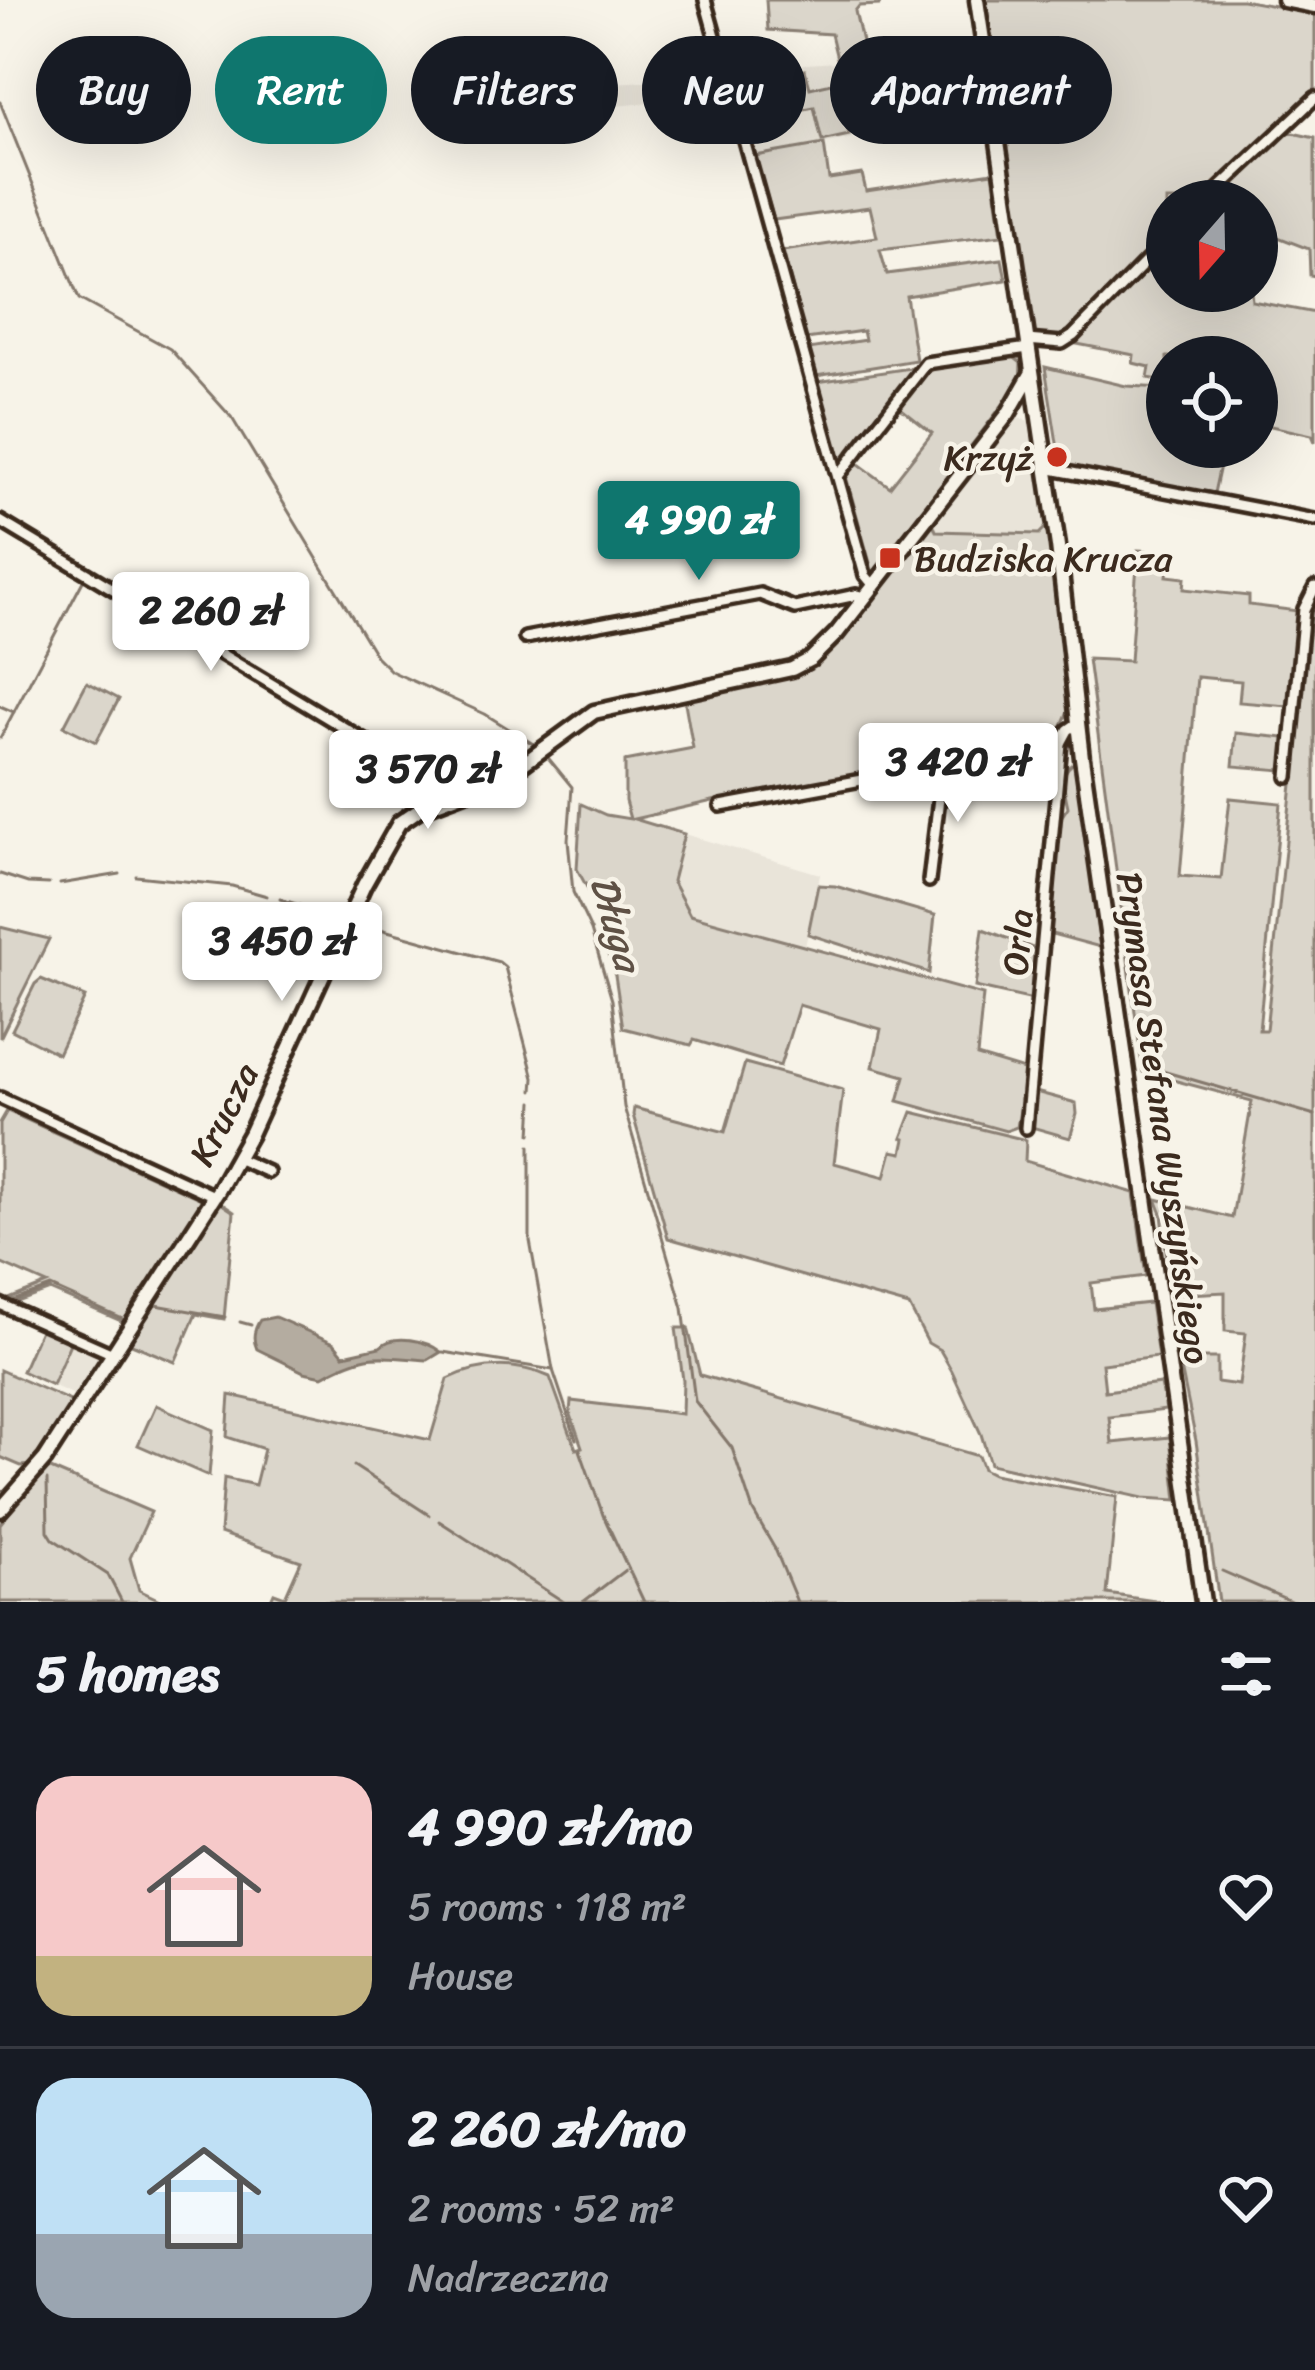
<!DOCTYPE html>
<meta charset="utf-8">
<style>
:root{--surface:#171b24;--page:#20242c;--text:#f1f3f6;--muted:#9ea1a6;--line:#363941;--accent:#0f766e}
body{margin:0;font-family:Sriracha,sans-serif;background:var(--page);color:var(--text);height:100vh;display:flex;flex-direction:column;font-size:45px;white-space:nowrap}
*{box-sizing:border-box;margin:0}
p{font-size:39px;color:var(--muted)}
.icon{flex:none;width:66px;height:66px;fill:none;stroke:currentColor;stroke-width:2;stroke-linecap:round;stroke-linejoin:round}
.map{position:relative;height:1602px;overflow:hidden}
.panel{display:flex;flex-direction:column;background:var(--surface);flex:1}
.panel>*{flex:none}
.guide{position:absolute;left:36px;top:36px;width:1245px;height:108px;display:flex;gap:24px}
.needle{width:78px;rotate:200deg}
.buttons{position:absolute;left:1146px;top:180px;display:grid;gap:24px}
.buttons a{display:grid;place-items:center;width:132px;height:132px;border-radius:50%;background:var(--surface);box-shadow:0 12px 48px #0002;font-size:60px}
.price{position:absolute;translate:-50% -102px;padding:0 27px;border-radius:12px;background:#fff;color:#222;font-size:39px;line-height:78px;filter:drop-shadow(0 3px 6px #0008)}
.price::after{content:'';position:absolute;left:50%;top:72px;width:36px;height:27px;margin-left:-18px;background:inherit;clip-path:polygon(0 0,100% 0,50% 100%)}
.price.selected{background:var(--accent);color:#fff}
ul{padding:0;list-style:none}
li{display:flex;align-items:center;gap:36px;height:300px;padding:0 36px}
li+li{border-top:3px solid var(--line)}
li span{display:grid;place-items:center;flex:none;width:336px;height:240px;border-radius:36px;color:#555}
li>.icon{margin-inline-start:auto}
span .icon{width:144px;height:144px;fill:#fffc;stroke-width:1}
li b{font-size:51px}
h2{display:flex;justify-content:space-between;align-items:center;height:144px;padding:0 36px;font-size:51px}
.chip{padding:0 42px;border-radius:54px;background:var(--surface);box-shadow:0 12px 48px #0002;font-size:42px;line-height:108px}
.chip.selected{background:var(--accent);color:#fff}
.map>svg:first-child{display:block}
.built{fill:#e9e4d9}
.green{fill:#dbd6cb;stroke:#8b8074;stroke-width:3}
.water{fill:#b4aca0;stroke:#84786c;stroke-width:3}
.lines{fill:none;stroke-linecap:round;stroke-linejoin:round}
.stream{stroke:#84786c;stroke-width:3}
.street-casing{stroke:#3b2a1e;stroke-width:18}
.secondary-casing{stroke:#3b2a1e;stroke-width:21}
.street{stroke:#f7f3e8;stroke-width:9}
.secondary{stroke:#f7f3e8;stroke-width:12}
.poi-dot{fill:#c8321e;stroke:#f7f3e8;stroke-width:4.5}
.labels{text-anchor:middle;stroke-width:9;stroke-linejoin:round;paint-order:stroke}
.poi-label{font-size:36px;fill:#3b2a1e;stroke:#f7f3e8;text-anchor:end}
.street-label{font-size:36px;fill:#3b2a1e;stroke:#f7f3e8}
.water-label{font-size:39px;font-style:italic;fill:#5f5145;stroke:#f7f3e8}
</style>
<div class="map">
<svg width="1315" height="1602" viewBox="0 0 1315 1602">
<rect width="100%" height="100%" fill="#f7f3e8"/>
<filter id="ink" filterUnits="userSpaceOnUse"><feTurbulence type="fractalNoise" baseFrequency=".00833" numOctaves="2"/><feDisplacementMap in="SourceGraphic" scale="24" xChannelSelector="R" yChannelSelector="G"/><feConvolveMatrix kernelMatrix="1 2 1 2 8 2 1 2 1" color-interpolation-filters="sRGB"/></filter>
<g filter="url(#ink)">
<!-- built -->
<g class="built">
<path d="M837,62L853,138L752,157L731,69Z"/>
<path d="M717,76L719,97L614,106L613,100H604L601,84Z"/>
<path d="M1016,417L1032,422L1048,525L1039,534L935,531L932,521Z"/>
<path d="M684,834L820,874L805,947L690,915L672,882Z"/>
<path d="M71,1341L99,1354L101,1362L79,1397L52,1385Z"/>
</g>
<!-- green -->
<g class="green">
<path d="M766,0H881L879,5L859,6L855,11L867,64L840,71L831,34L768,30Z"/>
<path d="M984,0H1242L1315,13V89L1198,201H1167V234L1060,341L1034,336L1000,112L1062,124L1065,86L995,73Z"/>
<path d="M805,70L810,88L836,82L849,135L822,141L814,107L790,112L778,76L782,71Z"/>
<path d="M1284,131L1315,138V276L1310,275L1309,249L1257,229V201H1214Z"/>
<path d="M824,144L829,179L862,174L866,191L993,172L1002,235L880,250L887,274L1002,259L1006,280L906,296L916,360L816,376L809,349L865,340L863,331L806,339L783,251L877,237L870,207L774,220L755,156Z"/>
<path d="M1167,248V291H1251L1252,301L1315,313V442L1312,435L1257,423V357H1167V447H1224L1214,493L1066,470L1057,443L1045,367L1126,386L1164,388L1165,381L1148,378L1150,367L1133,363L1134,355L1072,343Z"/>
<path d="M1011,355L1021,363L1020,382L873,574L845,473L855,461L890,487L932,433L898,406L932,367Z"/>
<path d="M917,367L843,460L840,459L817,382Z"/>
<path d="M932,520L936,531L1039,534L1048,525L1068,711L1056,739L717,800L634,819L684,834L672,881L690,915L983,995L977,1056L1027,1071L1017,1127L1006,1131L898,1101L905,1076L873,1067L881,1029L799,1005L780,1066L694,1040L691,1045L623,1028L615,975L598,925L595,902L577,869L581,804L606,815L630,819L625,801V761L693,748L684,697L804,671L825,657Z"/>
<path d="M1138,550L1170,552L1167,576L1185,578L1184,589L1249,596V605L1298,611L1288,706L1239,702L1241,681L1197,677L1180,876L1221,879L1230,798L1281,803L1259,1030H1266L1310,614L1315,601V1602H1219L1196,1441L1179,1358H1217V1382L1239,1385L1246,1333L1225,1331V1292L1171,1295L1162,1214L1156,1199L1232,1218L1252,1101L1143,1072L1088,659L1130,661Z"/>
<path d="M87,682L119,699L96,742L64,726Z"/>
<path d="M1236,733L1285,738L1282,770L1233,766Z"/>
<path d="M1076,762L1100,947L1048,933L1060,819L1068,807C1065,791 1057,770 1076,762Z"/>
<path d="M818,885L835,886L935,915L929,973L808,934Z"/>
<path d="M0,927L49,939L0,1038Z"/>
<path d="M983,929L1038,950L1033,1000L975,987Z"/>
<path d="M41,979L85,997L58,1054L12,1030L35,984Z"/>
<path d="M745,1063L843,1090L834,1163L885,1177L892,1151L902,1153L905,1139L902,1138L912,1112L1026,1140L1025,1161L1134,1193L1146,1276L1091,1283L1094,1309L1150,1303L1158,1357L1102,1364L1105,1391L1161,1384L1166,1410L1109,1417L1112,1443L1170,1437L1177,1500L1143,1498L990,1464L981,1434L952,1371L940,1350L928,1343L909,1306L668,1238L633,1115L634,1108L725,1132Z"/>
<path d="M1032,1091L1076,1103L1077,1114L1070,1138L1028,1126Z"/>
<path d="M7,1111L201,1199L203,1203L126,1323L50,1290L12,1304L4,1301L47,1284L0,1263V1123Z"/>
<path d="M219,1202L234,1212L224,1319L196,1314L175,1362L129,1343Z"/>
<path d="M41,1328L71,1341L52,1385L22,1371Z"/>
<path d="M676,1328H688L700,1375L978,1456L983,1469L993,1474L1117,1497L1107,1594L1162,1602H270L274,1593L285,1597L301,1561L220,1533L224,1478L255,1485L264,1449L227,1437L230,1395L430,1440L448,1379C481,1363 515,1362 550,1377L576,1449L582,1447L570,1412L571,1401L682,1414L683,1380Z"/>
<path d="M0,1370L75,1403L30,1465L21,1466L0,1457Z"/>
<path d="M156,1405L213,1430L209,1476L138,1445Z"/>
<path d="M46,1467L151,1512L130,1558L139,1590L164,1602H0V1524Z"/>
</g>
<!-- water -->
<path class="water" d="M275,1317L334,1343L344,1355L380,1347C394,1333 426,1340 441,1352L428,1360C378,1357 370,1350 323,1376L304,1372L257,1349C252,1339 254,1329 260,1320Z"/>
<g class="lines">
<!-- stream -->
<g class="stream">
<path d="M0,102L79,299L170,349L232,418L376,656L391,671L485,714L538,747"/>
<path d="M0,706L14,712"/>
<path d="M0,738L83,581"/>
<path d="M545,754L572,787L568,840L573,892L591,930L612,1000L624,1107L683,1308L695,1401L732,1448L753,1511L775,1549L797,1602"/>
<path d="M0,874L28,883L49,884"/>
<path d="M136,876L232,886L267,896"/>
<path d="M60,884L120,874"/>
<path d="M280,899L338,917"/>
<path d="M355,922L499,962L505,967L534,1078L533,1091"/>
<path d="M1145,1066L1315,1115"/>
<path d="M531,1134L533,1102"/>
<path d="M530,1146V1241L553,1370L576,1439"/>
<path d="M10,1302L51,1287L125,1320L137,1300"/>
<path d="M156,1305L225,1317"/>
<path d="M240,1322L251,1325"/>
<path d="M443,1352L553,1370"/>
<path d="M580,1450L603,1515L644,1602"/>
<path d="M354,1466L429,1515"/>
<path d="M47,1480L48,1531L53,1539L108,1575L122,1602"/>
<path d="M439,1521L564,1602"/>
<path d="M1222,1571L1293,1602"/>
<path d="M583,1602L625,1570"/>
</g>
<!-- street casing -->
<g class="street-casing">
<g id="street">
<path d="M705,0L865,575L874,586"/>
<path d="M1206,201L1315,98"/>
<path d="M1027,340L1062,343L1073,336L1167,240"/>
<path d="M1046,468L1315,520"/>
<path d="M839,475L926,363L1028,348"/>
<path d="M0,521L426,777L448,798"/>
<path d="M525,638L760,594L795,608L856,595L865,597"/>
<path d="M1288,777L1304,609L1315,587"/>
<path d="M721,806L1061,743"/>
<path d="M929,881L943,765"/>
<path d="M0,1098L214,1196"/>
<path d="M1026,1128L1061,743L1068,730L1078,723"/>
<path d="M236,1158L268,1172"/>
<path d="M0,1304L113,1354"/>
</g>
</g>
<!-- secondary casing -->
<g class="secondary-casing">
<g id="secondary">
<path d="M977,0L1058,546L1082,758L1203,1602"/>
<path d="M1284,0L1315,6"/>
<path d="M0,1510L45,1459L218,1191L250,1134L364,885L399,823L418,810L505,777L594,712L792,669L811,659L837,633L1008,414L1031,374"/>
</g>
</g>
<!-- street -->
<use href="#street" class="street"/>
<!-- secondary -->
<use href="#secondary" class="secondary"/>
</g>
</g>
<!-- markers -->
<g class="poi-dot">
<circle cx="1057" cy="457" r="12"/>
<rect x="878" y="546" width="24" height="24" rx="6"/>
</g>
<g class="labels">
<!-- poi labels -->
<g class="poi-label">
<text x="1033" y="470">Krzyż</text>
<text x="914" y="571" text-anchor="start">Budziska Krucza</text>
</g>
<!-- street labels -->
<g class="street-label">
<text transform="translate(1017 942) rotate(-85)" y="13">Orla</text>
<text transform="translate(223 1114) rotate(-63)" y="13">Krucza</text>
<text transform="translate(1164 1118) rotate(82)" y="13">Prymasa Stefana Wyszyńskiego</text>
</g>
<!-- water labels -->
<g class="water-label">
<text transform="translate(617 923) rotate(74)" y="14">Długa</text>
</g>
</g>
</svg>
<div class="buttons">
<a><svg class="needle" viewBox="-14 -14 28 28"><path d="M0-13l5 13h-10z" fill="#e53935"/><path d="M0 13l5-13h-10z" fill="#9ea1a6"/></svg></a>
<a><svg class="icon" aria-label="locate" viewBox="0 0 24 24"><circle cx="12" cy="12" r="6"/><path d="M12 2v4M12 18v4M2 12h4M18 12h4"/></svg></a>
</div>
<b class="price selected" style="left:699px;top:583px">4 990 zł</b>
<b class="price" style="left:211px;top:674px">2 260 zł</b>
<b class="price" style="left:958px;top:825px">3 420 zł</b>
<b class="price" style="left:428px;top:832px">3 570 zł</b>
<b class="price" style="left:282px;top:1004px">3 450 zł</b>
<div class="guide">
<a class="chip">Buy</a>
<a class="chip selected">Rent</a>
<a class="chip">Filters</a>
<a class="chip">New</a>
<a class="chip">Apartment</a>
</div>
</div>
<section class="panel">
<h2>5 homes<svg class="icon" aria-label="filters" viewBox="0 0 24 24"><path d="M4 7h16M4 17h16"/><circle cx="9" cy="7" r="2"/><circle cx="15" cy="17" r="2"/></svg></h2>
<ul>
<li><span style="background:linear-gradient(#f6c9c9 75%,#c2b280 0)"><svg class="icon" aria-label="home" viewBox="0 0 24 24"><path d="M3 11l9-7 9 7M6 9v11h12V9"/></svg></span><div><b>4 990 zł/mo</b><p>5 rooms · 118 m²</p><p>House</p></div><svg class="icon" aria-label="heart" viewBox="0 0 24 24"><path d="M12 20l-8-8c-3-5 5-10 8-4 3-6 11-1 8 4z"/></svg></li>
<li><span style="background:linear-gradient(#bfe0f5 65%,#9aa5b1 0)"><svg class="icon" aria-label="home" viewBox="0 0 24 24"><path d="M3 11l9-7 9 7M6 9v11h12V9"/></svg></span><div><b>2 260 zł/mo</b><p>2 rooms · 52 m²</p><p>Nadrzeczna</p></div><svg class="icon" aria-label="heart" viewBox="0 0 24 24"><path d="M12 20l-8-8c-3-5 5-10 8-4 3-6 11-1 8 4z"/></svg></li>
</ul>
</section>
